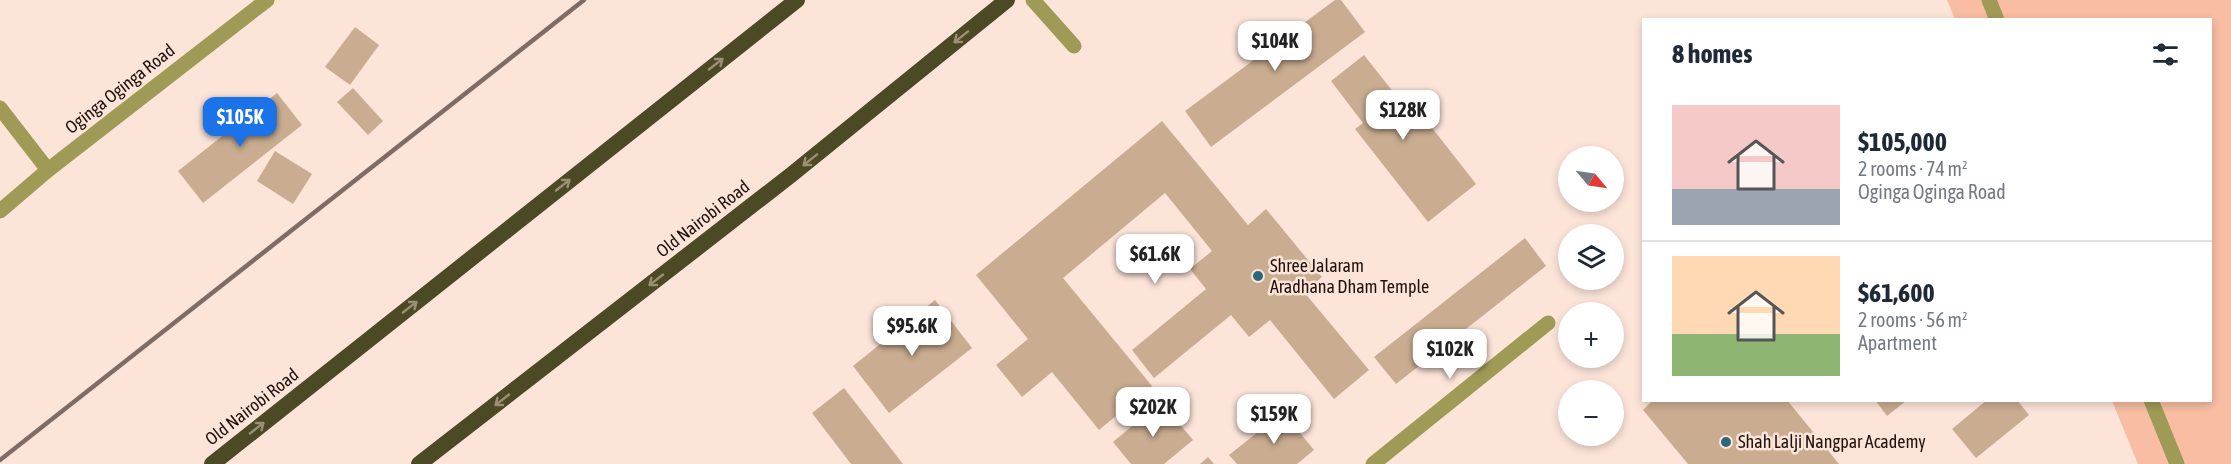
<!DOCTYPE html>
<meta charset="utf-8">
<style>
:root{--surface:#fff;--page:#f6f6f7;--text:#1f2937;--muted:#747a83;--line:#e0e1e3;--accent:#1a73e8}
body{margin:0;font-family:"Asap Condensed",sans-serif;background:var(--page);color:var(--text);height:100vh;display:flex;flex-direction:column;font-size:22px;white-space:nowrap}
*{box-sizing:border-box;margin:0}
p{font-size:20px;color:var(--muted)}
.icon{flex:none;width:33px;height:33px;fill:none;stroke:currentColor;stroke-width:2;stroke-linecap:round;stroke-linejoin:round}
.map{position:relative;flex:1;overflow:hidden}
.panel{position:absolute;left:1642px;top:18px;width:570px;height:384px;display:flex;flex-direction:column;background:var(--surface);border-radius:0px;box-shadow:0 3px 9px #0003}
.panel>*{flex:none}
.needle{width:39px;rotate:119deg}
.buttons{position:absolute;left:1558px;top:146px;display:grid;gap:12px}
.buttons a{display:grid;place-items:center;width:66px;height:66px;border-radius:50%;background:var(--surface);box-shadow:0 3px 9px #0003;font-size:30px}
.price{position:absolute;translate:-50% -51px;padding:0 14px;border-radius:12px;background:#fff;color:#222;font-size:20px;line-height:39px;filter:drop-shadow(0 2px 3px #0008)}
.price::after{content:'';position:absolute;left:50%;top:36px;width:18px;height:14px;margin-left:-9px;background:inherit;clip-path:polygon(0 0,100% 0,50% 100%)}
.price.selected{background:var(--accent);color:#fff}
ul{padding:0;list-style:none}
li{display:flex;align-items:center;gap:18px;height:150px;padding:0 30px}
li+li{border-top:2px solid var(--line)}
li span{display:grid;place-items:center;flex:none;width:168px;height:120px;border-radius:0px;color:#555}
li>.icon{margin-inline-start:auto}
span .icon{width:72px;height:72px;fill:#fffc;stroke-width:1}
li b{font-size:26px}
h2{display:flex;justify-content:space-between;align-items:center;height:72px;padding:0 30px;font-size:26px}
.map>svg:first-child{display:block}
.green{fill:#f8bda3}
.building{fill:#caad91}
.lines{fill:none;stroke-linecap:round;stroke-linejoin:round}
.minor{stroke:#9f9a56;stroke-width:15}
.tertiary{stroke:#9f9a56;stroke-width:15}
.trunk{stroke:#4c4925;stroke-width:16}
.rail{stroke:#7f6c64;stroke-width:4.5}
.oneway{stroke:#9b8f76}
.poi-dot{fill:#2a687e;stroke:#fce4d9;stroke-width:2}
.labels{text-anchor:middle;stroke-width:5;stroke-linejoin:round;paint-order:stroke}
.street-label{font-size:18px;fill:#1f110b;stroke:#fce4d9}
.poi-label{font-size:18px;fill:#1f110b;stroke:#fce4d9;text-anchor:start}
</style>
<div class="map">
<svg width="2231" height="464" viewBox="0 0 2231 464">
<rect width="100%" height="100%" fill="#fce4d9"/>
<!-- green -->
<path class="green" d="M1947,0H2231V464H2138L2112,401L2211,400V20L1955,19Z"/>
<!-- building -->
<g class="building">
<path d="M1335,0H1341L1365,32L1211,147L1185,111Z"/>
<path d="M355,27L379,45L350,85L325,67Z"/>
<path d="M1364,55L1398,98L1404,92L1476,184L1428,222L1355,129L1363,123L1331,81Z"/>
<path d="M353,88L383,121L368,135L337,102Z"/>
<path d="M277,93L302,125L203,203L178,171Z"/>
<path d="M1162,121L1248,225L1266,209L1322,277L1304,292L1369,370L1334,399L1270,320L1249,337L1231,315L1154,378L1132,350L1206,289L1190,269L1212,251L1165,193L1063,278L1152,386L1099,430L1052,372L1022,397L996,365L1028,339L976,275Z"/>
<path d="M275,151L312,174L293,204L257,181Z"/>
<path d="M1525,238L1546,266L1396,384L1374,357Z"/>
<path d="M935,300L972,348L889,413L853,366Z"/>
<path d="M844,388L903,464H851L812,413Z"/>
<path d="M1653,400H1787L1839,464H1688L1643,410Z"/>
<path d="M1875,400H1907L1887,416Z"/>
<path d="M1987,400H2017L2029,415L1976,458L1952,429Z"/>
<path d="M1161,402L1193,440L1164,464H1131L1113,442Z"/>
<path d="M1283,412L1314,450L1297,464H1237L1229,455Z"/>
<path d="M1208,457L1214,464H1200Z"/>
</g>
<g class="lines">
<!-- minor -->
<g class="minor">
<path d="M1033,0L1074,46"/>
<path d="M1989,0L1997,20"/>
<path d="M0,108L48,170"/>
<path d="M2151,400L2177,464"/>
<path d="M1373,464L1548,323"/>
</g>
<!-- tertiary -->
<path class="tertiary" d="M0,211L48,170L267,0"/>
<!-- trunk -->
<g class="trunk">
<path d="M212,464L797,0"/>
<path d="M419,464L791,175L1007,0"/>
</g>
<!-- rail -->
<path class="rail" d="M0,460L584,0"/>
</g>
<!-- one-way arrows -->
<defs><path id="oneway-shaft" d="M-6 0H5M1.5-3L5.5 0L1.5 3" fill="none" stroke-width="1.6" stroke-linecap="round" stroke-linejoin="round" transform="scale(1.5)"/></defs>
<g class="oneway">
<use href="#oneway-shaft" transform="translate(961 37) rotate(141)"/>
<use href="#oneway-shaft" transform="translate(716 64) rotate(-38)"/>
<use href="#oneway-shaft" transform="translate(810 160) rotate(141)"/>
<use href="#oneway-shaft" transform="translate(563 185) rotate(-38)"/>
<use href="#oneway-shaft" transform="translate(656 280) rotate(142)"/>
<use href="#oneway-shaft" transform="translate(410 307) rotate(-38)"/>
<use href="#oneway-shaft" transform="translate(502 400) rotate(142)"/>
<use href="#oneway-shaft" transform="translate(257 428) rotate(-38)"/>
</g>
<!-- markers -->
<g class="poi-dot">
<circle cx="1258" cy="276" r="6"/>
<circle cx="1726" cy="442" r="6"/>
</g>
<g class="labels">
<!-- street labels -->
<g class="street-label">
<text transform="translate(120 89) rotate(-38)" y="6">Oginga Oginga Road</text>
<text transform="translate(703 219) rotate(-38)" y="6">Old Nairobi Road</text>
<text transform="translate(252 407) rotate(-38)" y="6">Old Nairobi Road</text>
</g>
<!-- poi labels -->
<g class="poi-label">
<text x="1270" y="272">Shree Jalaram<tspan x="1270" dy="21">Aradhana Dham Temple</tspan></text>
<text x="1738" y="448">Shah Lalji Nangpar Academy</text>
</g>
</g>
</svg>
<div class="buttons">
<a><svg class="needle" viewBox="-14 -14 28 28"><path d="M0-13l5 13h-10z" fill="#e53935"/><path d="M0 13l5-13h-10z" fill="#747a83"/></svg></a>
<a><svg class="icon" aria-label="layers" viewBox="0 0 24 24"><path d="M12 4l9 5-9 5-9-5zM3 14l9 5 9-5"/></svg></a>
<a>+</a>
<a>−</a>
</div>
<b class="price" style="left:1275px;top:72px">$104K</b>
<b class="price" style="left:1403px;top:141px">$128K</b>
<b class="price selected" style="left:240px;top:148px">$105K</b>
<b class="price" style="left:1155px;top:285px">$61.6K</b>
<b class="price" style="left:912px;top:357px">$95.6K</b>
<b class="price" style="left:1450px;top:380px">$102K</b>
<b class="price" style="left:1153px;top:438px">$202K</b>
<b class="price" style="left:1274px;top:445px">$159K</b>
<section class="panel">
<h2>8 homes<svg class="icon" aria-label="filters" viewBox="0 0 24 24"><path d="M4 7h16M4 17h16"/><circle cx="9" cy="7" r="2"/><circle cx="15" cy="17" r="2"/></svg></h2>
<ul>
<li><span style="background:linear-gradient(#f6c9c9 70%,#9aa5b1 0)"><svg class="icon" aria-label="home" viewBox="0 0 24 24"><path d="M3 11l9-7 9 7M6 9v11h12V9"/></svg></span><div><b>$105,000</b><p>2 rooms · 74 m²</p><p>Oginga Oginga Road</p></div></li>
<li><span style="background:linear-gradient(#ffd9b3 65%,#8fb573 0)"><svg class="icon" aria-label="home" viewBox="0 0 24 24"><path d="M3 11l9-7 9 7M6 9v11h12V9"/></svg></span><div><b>$61,600</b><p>2 rooms · 56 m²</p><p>Apartment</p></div></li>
</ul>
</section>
</div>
